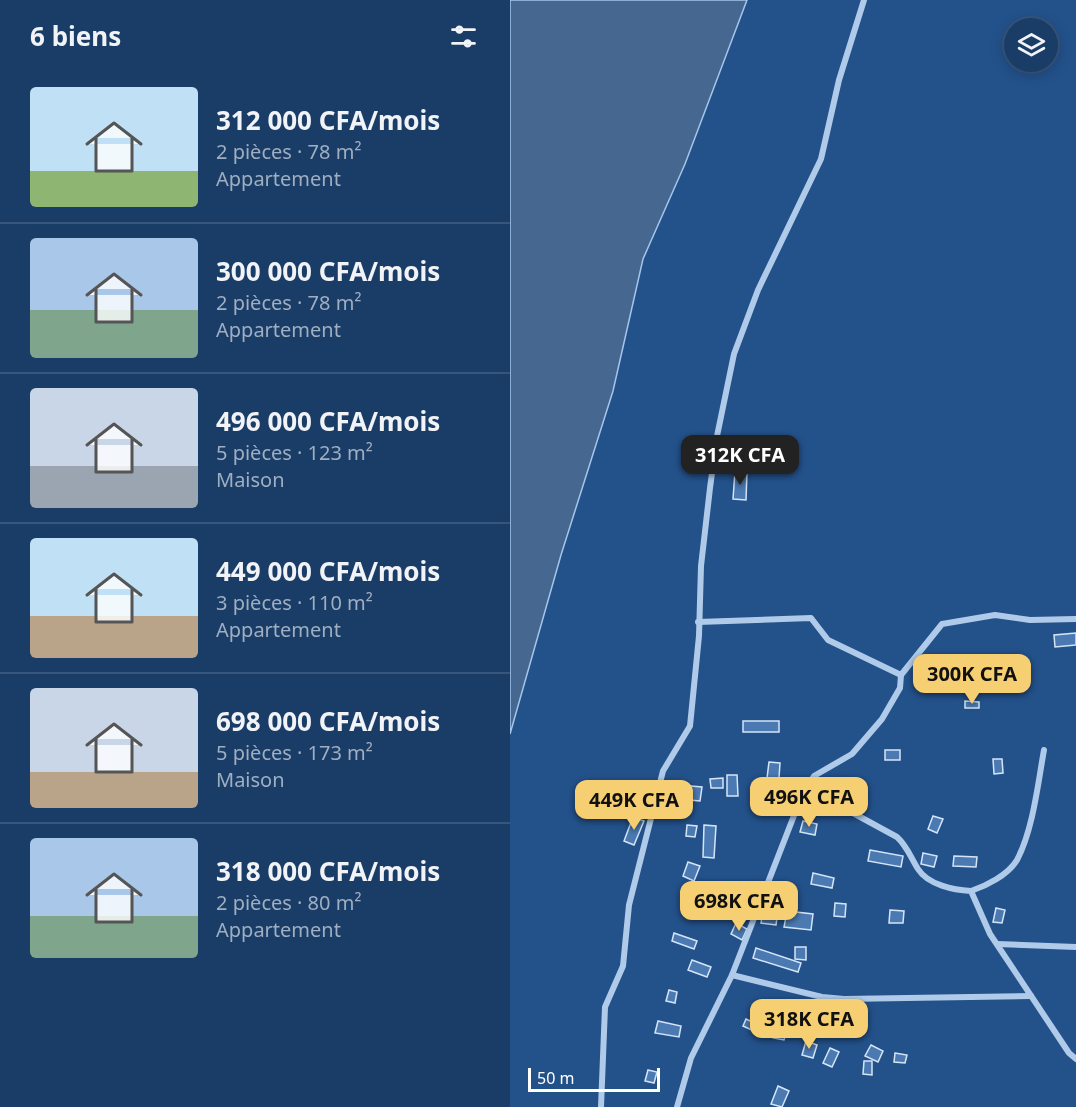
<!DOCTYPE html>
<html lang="fr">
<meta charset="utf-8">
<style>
:root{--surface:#1a3d68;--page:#23446e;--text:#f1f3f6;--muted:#9faec0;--line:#38567c;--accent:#f6cf73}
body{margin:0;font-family:"Noto Sans",sans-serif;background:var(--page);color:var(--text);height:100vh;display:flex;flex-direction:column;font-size:22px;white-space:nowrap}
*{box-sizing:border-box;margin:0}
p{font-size:20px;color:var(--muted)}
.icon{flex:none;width:33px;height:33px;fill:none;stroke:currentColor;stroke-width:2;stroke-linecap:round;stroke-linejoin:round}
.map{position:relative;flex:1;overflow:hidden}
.details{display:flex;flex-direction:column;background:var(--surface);width:510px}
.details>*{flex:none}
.buttons{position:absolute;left:494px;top:18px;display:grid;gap:12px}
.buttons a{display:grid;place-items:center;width:54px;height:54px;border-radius:50%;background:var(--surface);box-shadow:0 3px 15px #0003,0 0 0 2px var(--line);font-size:30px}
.scale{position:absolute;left:18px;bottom:15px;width:132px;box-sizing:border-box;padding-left:6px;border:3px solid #fff;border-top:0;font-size:16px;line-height:21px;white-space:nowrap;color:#fff;-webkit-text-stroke:4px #23518a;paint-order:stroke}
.price{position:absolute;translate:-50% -51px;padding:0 14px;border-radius:12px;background:var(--accent);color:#111;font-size:20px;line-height:39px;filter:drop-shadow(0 2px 3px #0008)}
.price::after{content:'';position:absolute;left:50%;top:36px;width:18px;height:14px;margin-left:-9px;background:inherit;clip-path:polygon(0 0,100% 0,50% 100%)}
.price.current{background:#222;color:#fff}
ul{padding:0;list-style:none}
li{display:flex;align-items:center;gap:18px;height:150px;padding:0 30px}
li+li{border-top:2px solid var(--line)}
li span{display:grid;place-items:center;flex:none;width:168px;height:120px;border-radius:6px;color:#555}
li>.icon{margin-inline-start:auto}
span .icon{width:72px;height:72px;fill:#fffc;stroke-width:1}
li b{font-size:26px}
h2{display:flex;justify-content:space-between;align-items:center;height:72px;padding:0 30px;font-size:26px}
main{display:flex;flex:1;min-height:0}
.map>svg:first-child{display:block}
.water{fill:#466790;stroke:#a4c6eb;stroke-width:1.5}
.building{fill:#4b7ab2;stroke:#d5e5f8;stroke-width:1.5}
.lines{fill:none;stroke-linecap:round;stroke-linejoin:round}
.street{stroke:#b0cbea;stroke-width:6}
</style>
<main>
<section class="details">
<h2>6 biens<svg class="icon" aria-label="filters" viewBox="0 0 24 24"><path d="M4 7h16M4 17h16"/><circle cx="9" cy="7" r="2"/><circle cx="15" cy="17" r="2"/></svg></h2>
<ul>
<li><span style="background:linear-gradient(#bfe0f5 70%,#8fb573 0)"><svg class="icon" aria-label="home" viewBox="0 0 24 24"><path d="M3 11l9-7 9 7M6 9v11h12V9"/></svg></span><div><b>312 000 CFA/mois</b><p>2 pièces · 78 m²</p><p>Appartement</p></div></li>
<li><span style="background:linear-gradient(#a9c7e8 60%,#7fa58c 0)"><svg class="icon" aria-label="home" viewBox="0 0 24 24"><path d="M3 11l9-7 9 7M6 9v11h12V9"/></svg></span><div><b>300 000 CFA/mois</b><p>2 pièces · 78 m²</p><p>Appartement</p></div></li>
<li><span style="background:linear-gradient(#c9d6e8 65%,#9aa5b1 0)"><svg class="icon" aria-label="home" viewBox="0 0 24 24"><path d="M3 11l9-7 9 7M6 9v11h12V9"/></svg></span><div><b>496 000 CFA/mois</b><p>5 pièces · 123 m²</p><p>Maison</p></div></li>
<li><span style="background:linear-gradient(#bfe0f5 65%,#b9a48a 0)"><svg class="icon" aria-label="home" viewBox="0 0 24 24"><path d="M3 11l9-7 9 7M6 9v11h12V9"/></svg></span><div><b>449 000 CFA/mois</b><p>3 pièces · 110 m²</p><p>Appartement</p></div></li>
<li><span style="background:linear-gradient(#c9d6e8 70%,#b9a48a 0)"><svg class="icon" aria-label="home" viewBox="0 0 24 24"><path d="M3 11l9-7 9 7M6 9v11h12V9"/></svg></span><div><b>698 000 CFA/mois</b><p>5 pièces · 173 m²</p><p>Maison</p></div></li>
<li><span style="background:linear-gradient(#a9c7e8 65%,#7fa58c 0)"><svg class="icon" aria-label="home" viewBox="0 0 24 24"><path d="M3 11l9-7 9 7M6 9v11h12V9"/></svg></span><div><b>318 000 CFA/mois</b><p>2 pièces · 80 m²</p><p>Appartement</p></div></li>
</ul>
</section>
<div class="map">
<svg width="566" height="1107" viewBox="0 0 566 1107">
<rect width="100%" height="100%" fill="#23518a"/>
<!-- water -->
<path class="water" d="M0,0H237L175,164L133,259L103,391L51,555L0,734Z"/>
<!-- building -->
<g class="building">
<path d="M225,471L237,472L236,500L223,499Z"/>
<path d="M566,633V645L545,647L544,635Z"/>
<path d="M455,701L469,702V708H455Z"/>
<rect x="233" y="721" width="36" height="11"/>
<rect x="375" y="750" width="15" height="10"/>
<path d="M483,759H492L493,773L484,774Z"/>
<path d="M259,762L270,763L269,778H257Z"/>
<path d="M217,775H227L228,796H217Z"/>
<path d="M213,778V788H201L200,779Z"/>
<path d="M181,786L192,787L190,801L179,800Z"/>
<path d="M423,816L433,819L427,833L418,829Z"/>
<path d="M123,817L134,821L124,845L114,841Z"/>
<path d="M293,821L307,824L305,835L290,832Z"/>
<path d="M177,825L187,826L185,837L176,836Z"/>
<path d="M194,825L206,826L204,858L193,857Z"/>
<path d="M360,850L393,856L391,867L358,861Z"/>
<path d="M413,853L427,856L424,867L411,864Z"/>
<path d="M444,856L467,857L466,867L443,866Z"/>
<path d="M178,862L190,866L184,881L173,876Z"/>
<path d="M303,873L324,878L322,888L301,884Z"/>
<path d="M325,903L336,904L335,917L324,916Z"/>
<path d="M187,904L199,907L197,919L185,916Z"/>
<path d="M486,908L495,910L492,923L483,922Z"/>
<path d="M253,909L268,911L266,925L251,923Z"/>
<path d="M380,910L394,911L393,923H379Z"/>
<path d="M277,911L303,914L301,930L274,927Z"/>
<path d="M226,923L237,929L232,940L221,934Z"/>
<path d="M164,933L187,941L184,949L162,941Z"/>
<path d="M285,947H296V960L285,959Z"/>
<path d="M246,948L291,963L288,972L243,958Z"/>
<path d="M182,960L201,967L197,977L178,970Z"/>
<path d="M159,990L167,992L165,1003L156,1001Z"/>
<path d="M236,1019L246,1024L244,1031L233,1026Z"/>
<path d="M148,1021L171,1026L169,1037L145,1033Z"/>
<path d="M265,1029L276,1032L274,1040L263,1038Z"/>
<path d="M296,1041L307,1045L303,1058L292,1055Z"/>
<path d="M361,1045L373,1051L368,1062L355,1056Z"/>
<path d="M320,1048L329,1052L322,1067L313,1063Z"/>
<path d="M385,1053L397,1055L395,1063L384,1062Z"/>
<path d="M354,1061H362V1075L353,1074Z"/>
<path d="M138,1070L147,1072L144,1083L135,1081Z"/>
<path d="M268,1086L279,1091L272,1107L261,1104Z"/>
</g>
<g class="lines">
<!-- street -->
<g class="street">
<path d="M188,622L301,618L318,640L391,675"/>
<path d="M297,788L387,837C397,846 401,858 408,869C418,885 444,890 461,891L480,934L559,1053L566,1059"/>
<path d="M461,891C476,886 498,875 507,860C523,830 528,783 534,750"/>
<path d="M487,944L566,947"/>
<path d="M222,975L312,997L334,999L521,996"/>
<path d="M91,1107L95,1007L113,966L119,905L153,771L180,726L189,636L191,566L200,488L207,436L224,354L248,290L311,159L329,80L354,0"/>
<path d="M167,1107L181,1058L222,975L292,795L304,776L342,754L372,719L390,688L391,675L432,624L485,615L520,620L566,619"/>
</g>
</g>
</svg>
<div class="buttons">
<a><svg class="icon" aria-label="layers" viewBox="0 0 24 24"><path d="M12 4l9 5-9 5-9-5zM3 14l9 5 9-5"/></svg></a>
</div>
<div class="scale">50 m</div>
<b class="price current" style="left:230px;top:486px">312K CFA</b>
<b class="price" style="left:462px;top:705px">300K CFA</b>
<b class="price" style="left:299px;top:828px">496K CFA</b>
<b class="price" style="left:124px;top:831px">449K CFA</b>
<b class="price" style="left:229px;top:932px">698K CFA</b>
<b class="price" style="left:299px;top:1050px">318K CFA</b>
</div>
</main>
